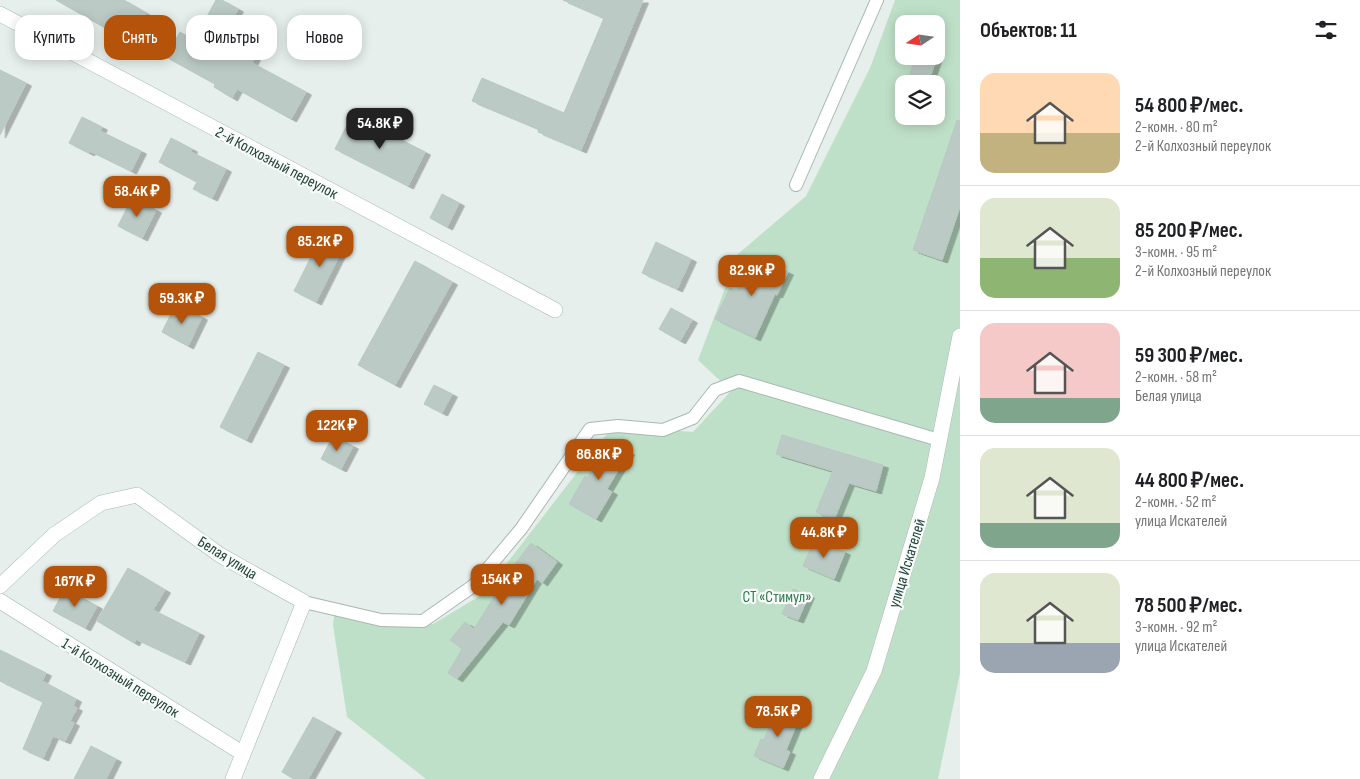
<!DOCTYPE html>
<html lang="ru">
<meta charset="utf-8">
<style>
:root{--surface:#fff;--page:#f2f2f2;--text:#202124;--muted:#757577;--line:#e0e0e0;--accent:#b45309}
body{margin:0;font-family:"Sofia Sans Condensed",sans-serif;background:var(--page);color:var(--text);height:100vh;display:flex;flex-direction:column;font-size:19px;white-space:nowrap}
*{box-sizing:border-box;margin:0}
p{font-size:16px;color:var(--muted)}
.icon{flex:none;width:28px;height:28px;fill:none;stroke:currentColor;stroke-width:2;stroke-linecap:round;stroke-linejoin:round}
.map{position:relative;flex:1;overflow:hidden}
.side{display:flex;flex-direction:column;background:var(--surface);width:400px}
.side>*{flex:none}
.guide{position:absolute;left:15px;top:15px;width:475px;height:45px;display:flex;gap:10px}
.needle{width:32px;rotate:257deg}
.tools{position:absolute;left:895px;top:15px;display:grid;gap:10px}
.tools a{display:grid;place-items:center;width:50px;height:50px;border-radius:10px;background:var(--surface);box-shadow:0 2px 12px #0003;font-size:25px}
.price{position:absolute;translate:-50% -42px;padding:0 11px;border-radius:10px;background:var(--accent);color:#fff;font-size:16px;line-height:32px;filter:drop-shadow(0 1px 2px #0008)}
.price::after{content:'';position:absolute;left:50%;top:30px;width:15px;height:11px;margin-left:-8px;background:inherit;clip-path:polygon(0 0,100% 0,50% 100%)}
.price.on{background:#222;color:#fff}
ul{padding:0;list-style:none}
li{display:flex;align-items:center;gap:15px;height:125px;padding:0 20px}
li+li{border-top:1px solid var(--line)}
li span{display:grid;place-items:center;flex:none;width:140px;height:100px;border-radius:15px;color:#555}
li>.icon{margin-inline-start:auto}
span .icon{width:60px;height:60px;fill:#fffc;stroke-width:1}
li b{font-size:21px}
h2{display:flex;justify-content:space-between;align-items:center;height:60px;padding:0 20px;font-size:21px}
.pill{padding:0 18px;border-radius:15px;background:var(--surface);box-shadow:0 2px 12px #0003;font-size:18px;line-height:45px}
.pill.on{background:var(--accent);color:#fff}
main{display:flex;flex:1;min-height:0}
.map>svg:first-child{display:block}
.green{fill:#bfe0c8;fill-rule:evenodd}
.building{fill:#bbcac4;stroke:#b8c9c2;filter:url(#shadow)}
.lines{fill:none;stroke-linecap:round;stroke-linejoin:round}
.service-casing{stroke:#a8b8b2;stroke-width:14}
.minor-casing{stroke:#a8b8b2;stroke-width:16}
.service{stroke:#fff;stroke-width:12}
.minor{stroke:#fff;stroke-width:15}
.labels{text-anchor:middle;stroke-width:4.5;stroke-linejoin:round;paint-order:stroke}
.street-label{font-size:16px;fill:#24423a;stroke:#f7fbf9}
.park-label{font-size:16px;fill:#2d7a4b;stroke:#f7fbf9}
</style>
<main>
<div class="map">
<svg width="960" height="779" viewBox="0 0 960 779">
<defs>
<filter id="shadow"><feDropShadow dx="5.5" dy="3" stdDeviation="0" flood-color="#0004"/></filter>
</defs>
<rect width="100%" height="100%" fill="#e6efeb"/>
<!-- green -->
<path class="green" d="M895,0H960V673L938,779H426L347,717L333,625L335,607L363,614L433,624L483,594L613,426L693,432L731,391L698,360L738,254L806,196L870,68ZM904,24H936V56H904ZM904,84H936V116H904Z"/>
<!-- building -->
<g class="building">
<path d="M56,0H124L146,13L130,42Z"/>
<path d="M216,0H222L238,9L229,25L262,43L252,63L306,92L291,119L237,89L232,98L214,87L215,84L166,57L180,32L194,40Z"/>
<path d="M563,0H643L581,150L538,132L539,129L472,101L482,78L564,113L604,18Z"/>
<path d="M916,56H937L929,81L910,74Z"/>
<path d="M0,70L26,83L0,135Z"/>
<path d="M352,115L425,152L408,186L335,149Z"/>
<path d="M82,117L102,127L100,131L141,151L131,171L90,151L89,153L69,143Z"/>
<path d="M957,120L960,121V207L942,260L913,250Z"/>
<path d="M171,138L192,149L191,152L226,169L212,198L193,189L197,182L159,162Z"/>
<path d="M442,194L459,203L447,227L430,218Z"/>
<path d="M132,198L156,210L142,238L118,226Z"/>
<path d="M323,233L345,244L316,302L294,291Z"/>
<path d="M656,242L691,259L677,289L642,273Z"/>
<path d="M753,256L788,272L777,295L775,294L755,338L715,319L730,288L737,291Z"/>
<path d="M415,261L452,282L395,385L358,365Z"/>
<path d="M176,304L202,317L188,346L162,332Z"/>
<path d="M671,308L692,320L680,341L659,329Z"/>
<path d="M258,352L284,365L246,440L220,427Z"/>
<path d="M434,385L452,394L442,413L424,404Z"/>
<path d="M782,435L883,465L876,491L849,483L834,520L816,512L833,471L776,454Z"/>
<path d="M333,436L353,446L341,469L321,459Z"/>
<path d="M609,441L629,452L607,489L612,492L596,519L569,504L585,476L587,478Z"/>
<path d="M815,539L845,552L834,579L803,566Z"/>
<path d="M531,543L557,562L542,583L537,579L509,625L503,622L457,679L448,673L462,649L450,640L465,622L474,629L511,569Z"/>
<path d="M128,568L165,590L153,610L199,633L185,662L136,639L134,643L97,621Z"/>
<path d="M65,589L97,606L85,628L53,611Z"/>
<path d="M793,589L809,595L798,620L782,614Z"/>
<path d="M0,650L46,673L42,681L76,699L73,706L77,708L70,721L74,723L65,741L53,736L43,758L23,749L43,702L0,681Z"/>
<path d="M777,707L800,716L786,750L790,752L783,768L754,756L761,739L764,740Z"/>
<path d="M313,717L336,730L308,779H294L282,772Z"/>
<path d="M91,746L116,759L106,779H74Z"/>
</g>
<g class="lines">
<!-- service casing -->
<g class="service-casing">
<g id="service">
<path d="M796,185L877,0"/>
<path d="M304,602L381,620L423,621L473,586L521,529L590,429L618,426L663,430L693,418L715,390L739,381L939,440"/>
</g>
</g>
<!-- minor casing -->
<g class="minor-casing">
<g id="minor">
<path d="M0,14L555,310"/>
<path d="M0,586L54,535L101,503L137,495L220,555L304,602L233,779"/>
<path d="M0,601L242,753"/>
<path d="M821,779L874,671L932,478L960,336"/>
</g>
</g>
<!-- service -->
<use href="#service" class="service"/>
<!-- minor -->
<use href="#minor" class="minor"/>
</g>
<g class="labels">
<!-- street labels -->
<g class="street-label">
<text transform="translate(277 162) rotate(28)" y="6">2-й Колхозный переулок</text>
<text transform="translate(228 557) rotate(32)" y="6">Белая улица</text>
<text transform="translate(906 563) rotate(-73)" y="6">улица Искателей</text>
<text transform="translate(121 677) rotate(32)" y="6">1-й Колхозный переулок</text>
</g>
<!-- park labels -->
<g class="park-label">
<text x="777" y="602">СТ «Стимул»</text>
</g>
</g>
</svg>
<div class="tools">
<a><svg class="needle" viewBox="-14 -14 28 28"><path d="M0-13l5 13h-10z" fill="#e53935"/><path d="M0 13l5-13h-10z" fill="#757577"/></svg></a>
<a><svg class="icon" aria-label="layers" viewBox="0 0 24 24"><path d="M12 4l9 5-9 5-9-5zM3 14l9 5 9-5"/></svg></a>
</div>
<b class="price on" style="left:380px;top:150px">54.8K ₽</b>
<b class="price" style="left:137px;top:218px">58.4K ₽</b>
<b class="price" style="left:320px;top:268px">85.2K ₽</b>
<b class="price" style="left:752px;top:297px">82.9K ₽</b>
<b class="price" style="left:182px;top:325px">59.3K ₽</b>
<b class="price" style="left:337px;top:452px">122K ₽</b>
<b class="price" style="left:599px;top:481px">86.8K ₽</b>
<b class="price" style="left:824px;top:559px">44.8K ₽</b>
<b class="price" style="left:502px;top:606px">154K ₽</b>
<b class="price" style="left:75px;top:608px">167K ₽</b>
<b class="price" style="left:778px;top:738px">78.5K ₽</b>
<div class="guide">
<a class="pill">Купить</a>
<a class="pill on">Снять</a>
<a class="pill">Фильтры</a>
<a class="pill">Новое</a>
</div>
</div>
<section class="side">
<h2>Объектов: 11<svg class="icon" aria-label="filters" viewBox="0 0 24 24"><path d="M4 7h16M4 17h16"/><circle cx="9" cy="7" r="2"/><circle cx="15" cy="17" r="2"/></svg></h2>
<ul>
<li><span style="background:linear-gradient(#ffd9b3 60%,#c2b280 0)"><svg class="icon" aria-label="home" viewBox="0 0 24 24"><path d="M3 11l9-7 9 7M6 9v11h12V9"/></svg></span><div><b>54 800 ₽/мес.</b><p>2-комн. · 80 m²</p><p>2-й Колхозный переулок</p></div></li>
<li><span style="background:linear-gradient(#dfe7d0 60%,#8fb573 0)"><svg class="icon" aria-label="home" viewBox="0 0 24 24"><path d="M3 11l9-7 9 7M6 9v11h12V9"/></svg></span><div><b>85 200 ₽/мес.</b><p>3-комн. · 95 m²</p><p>2-й Колхозный переулок</p></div></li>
<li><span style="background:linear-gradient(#f6c9c9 75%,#7fa58c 0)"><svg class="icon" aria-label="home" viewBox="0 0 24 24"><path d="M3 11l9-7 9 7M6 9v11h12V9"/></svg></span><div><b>59 300 ₽/мес.</b><p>2-комн. · 58 m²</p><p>Белая улица</p></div></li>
<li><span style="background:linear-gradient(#dfe7d0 75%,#7fa58c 0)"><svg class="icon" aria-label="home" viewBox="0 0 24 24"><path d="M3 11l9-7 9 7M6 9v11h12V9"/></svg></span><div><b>44 800 ₽/мес.</b><p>2-комн. · 52 m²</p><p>улица Искателей</p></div></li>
<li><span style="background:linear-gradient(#dfe7d0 70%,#9aa5b1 0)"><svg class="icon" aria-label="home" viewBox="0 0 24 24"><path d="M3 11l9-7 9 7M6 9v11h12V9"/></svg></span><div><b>78 500 ₽/мес.</b><p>3-комн. · 92 m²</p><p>улица Искателей</p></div></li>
</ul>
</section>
</main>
